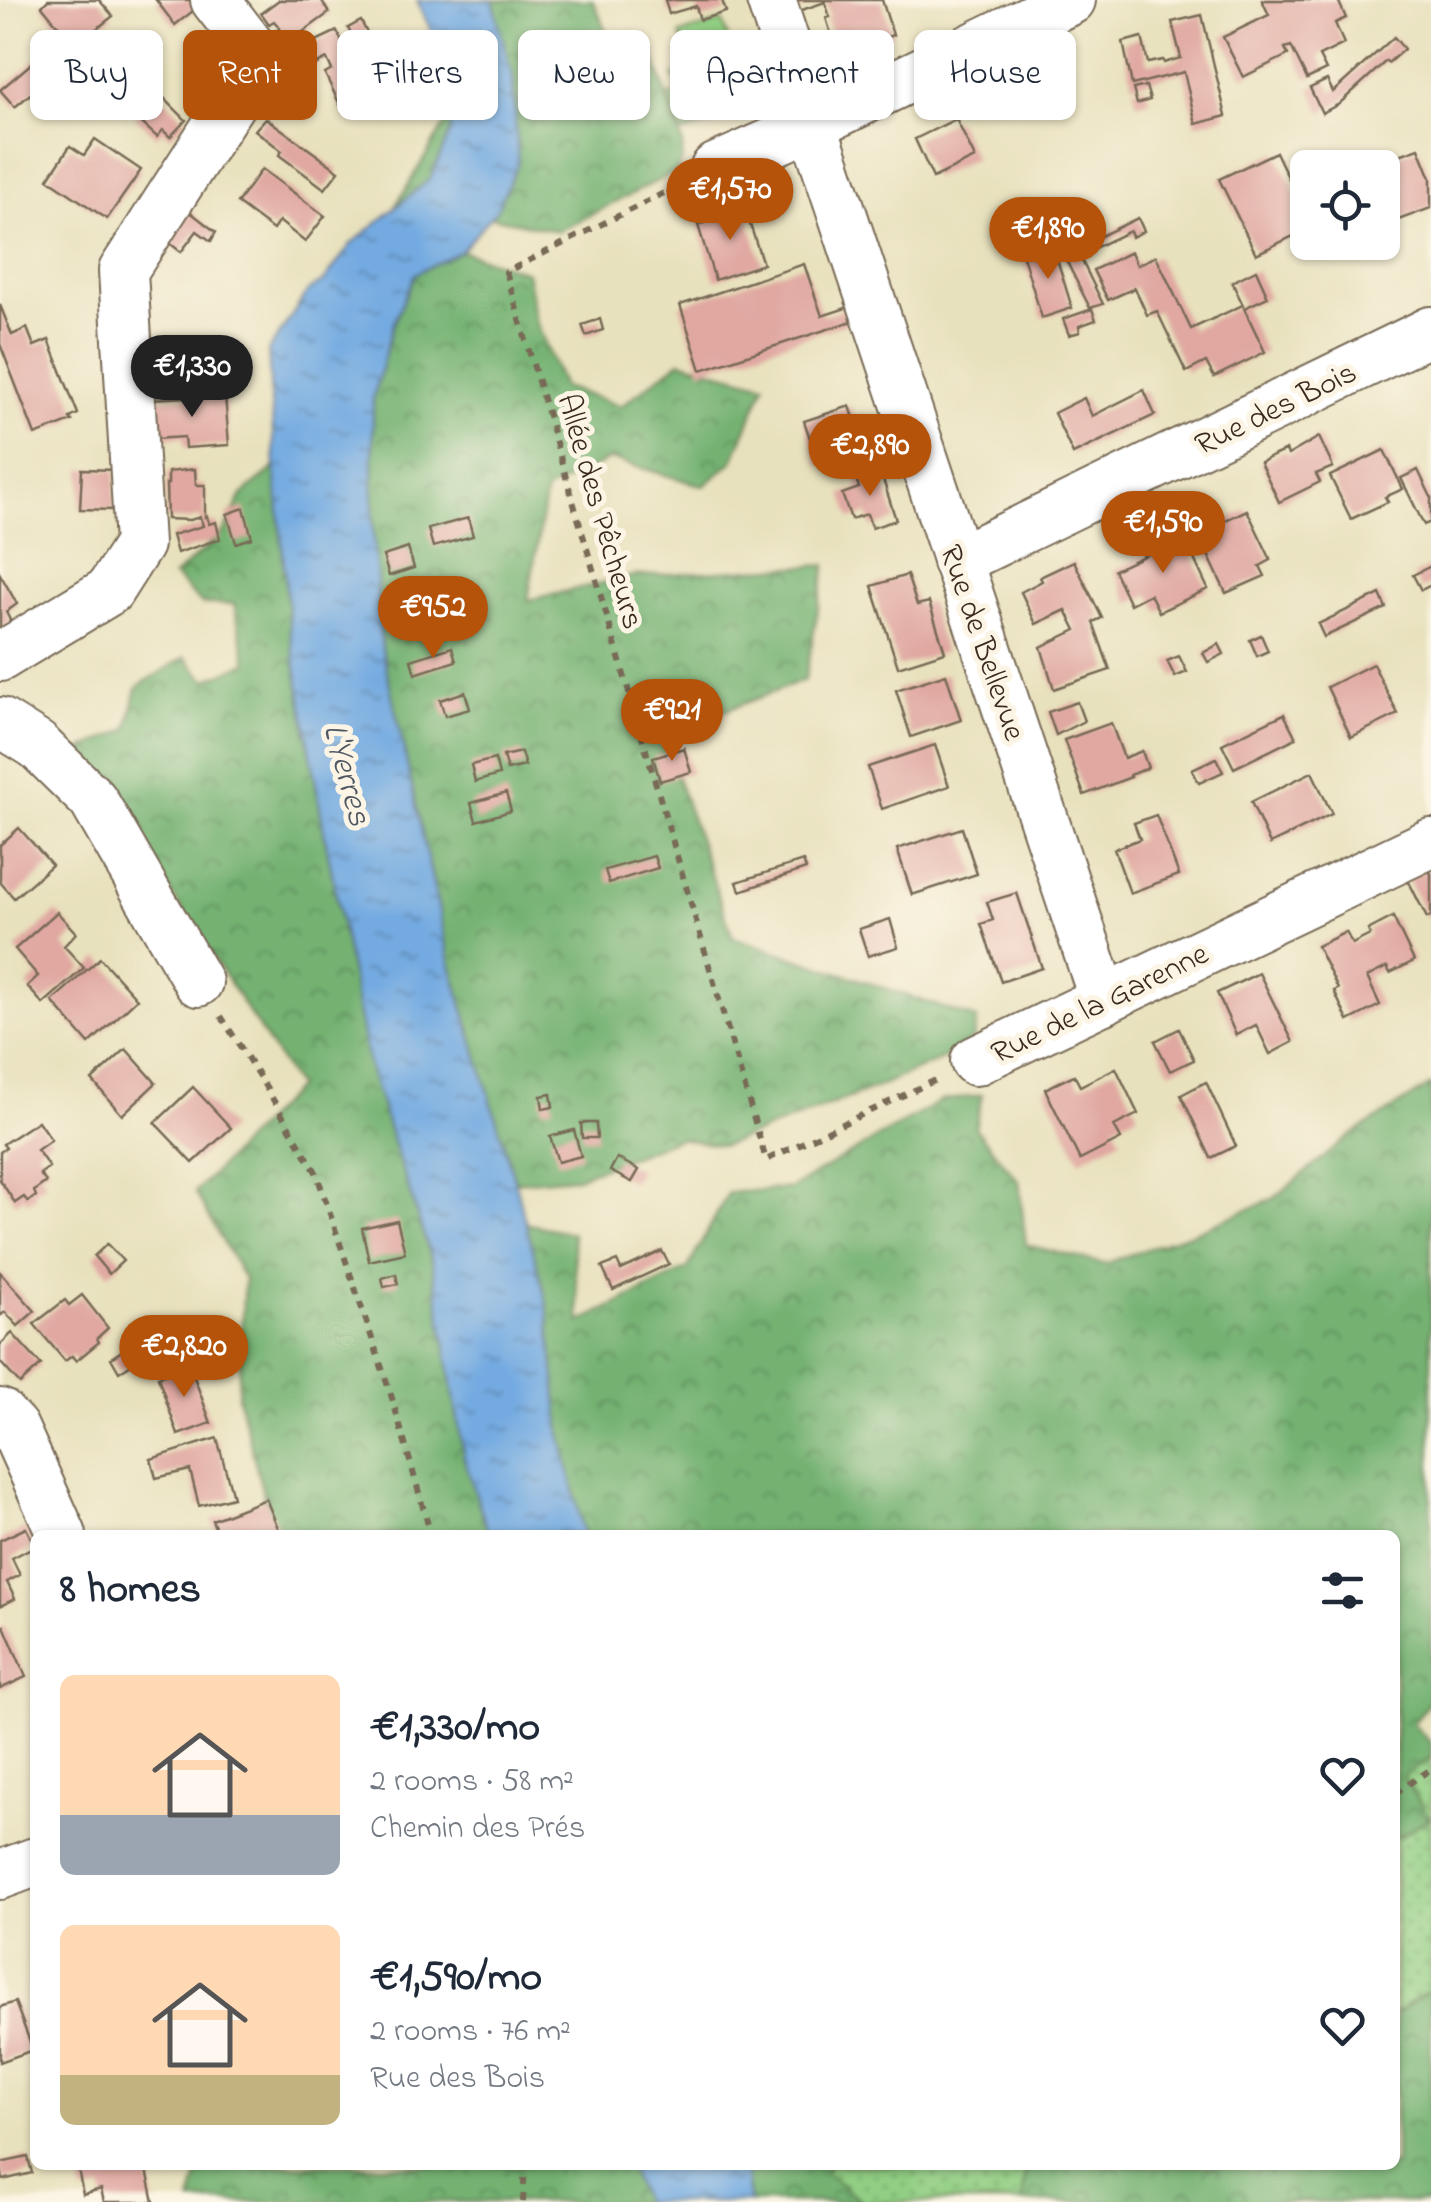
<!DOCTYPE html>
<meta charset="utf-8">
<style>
:root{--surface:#fff;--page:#f6f6f7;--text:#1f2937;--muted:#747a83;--accent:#b45309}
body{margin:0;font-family:"Indie Flower",sans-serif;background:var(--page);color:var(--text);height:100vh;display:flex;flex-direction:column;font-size:38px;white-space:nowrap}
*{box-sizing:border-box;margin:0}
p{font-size:32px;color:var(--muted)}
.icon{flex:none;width:55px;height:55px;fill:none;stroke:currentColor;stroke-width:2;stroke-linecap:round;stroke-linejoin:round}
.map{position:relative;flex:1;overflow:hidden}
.sheet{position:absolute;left:30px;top:1530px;width:1370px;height:640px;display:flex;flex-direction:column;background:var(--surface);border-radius:15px;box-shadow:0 2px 8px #0004}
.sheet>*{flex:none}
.top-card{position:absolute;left:30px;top:30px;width:1372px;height:90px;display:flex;gap:20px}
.tools{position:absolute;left:1290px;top:150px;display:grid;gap:20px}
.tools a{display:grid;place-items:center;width:110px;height:110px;border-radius:15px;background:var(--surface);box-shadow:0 2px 8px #0004;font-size:50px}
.price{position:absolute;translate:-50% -85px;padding:0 22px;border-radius:35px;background:var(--accent);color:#fff;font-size:32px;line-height:65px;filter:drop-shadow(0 2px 5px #0008)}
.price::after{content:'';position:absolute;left:50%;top:60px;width:30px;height:22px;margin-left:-15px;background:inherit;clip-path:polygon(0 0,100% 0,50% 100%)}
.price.current{background:#222;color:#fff}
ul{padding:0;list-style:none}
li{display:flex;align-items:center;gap:30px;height:250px;padding:0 30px}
li span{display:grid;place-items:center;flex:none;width:280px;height:200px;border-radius:15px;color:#555}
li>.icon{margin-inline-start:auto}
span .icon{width:120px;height:120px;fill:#fffc;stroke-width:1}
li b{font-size:42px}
h2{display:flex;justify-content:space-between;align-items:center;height:120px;padding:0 30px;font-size:42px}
.tag{padding:0 35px;border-radius:15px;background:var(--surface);box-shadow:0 2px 8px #0004;font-size:35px;line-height:90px}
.tag.current{background:var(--accent);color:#fff}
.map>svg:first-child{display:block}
.grass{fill:url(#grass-dots);stroke:#667c51;stroke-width:2.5}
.forest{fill:url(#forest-crowns);stroke:#586e48;stroke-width:2.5}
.park{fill:#92cf84;stroke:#667c51;stroke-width:2.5}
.water{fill:url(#water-ripples);stroke:#576a80;stroke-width:2.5}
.building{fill:#e0a8a1}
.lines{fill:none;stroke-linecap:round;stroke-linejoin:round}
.minor-casing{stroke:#786a56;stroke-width:52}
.path{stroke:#786a56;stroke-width:6;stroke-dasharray:8 8;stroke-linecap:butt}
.minor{stroke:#fff;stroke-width:48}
.labels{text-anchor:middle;stroke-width:10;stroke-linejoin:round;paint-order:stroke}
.street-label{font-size:32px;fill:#3b2a1e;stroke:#fcf5e5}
.water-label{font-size:35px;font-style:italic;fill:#4f5762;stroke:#fcf5e5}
</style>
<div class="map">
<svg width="1431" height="2202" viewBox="0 0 1431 2202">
<defs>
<pattern id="grass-dots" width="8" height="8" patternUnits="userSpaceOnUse" patternTransform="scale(2.5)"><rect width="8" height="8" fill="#92cf84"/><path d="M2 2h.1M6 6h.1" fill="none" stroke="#78a86b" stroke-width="1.8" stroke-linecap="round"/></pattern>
<pattern id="forest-crowns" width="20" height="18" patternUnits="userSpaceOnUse" patternTransform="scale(2.5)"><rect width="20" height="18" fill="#75b272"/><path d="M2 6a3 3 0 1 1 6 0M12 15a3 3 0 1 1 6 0" fill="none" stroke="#61915d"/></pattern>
<pattern id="water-ripples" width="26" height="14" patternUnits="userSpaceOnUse" patternTransform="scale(2.5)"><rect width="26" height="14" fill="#73aae1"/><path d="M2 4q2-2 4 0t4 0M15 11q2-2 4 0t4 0" fill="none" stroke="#608bb6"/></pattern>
</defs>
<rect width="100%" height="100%" fill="#fcf5e5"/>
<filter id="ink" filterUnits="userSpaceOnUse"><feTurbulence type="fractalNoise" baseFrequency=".01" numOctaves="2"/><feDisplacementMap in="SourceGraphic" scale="20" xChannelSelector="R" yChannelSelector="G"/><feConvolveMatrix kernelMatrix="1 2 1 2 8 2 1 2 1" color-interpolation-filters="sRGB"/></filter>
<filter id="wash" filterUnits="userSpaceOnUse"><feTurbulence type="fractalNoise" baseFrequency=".0048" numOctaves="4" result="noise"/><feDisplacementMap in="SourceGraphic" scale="40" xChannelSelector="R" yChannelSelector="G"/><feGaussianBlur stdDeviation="2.25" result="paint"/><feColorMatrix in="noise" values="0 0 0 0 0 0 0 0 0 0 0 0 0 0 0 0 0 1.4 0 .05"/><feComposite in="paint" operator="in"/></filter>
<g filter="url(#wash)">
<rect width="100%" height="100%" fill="#e8e1bd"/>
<!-- grass -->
<g class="grass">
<path d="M1431,1758V1989L1398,2012L1395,2011V1831L1400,1836L1403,1775Z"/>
<path d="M829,2165H1027L1022,2202H862L825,2172Z"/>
</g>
<!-- forest -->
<g class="forest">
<path d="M447,0H593L608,36L630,34L649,42L682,141L683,158L677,171L558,231L438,206L387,220L479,68Z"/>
<path d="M461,251L527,272L536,321L563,387L621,406L680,361L765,384L733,461L704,486L610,459L546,491L528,600L634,576L826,565L805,680L662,735L733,937L977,1019L974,1037L961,1051L872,1089L723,1146L679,1138L577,1177L515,1182L450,962L382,649L373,528V399L393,324L415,274Z"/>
<path d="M275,467L290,632L326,842L369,1068L432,1261L464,1458L489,1535H274L238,1397L244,1279L195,1192L297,1087L79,751L128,729L137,687L185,657L206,680L247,663L234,604H202L174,576L224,532L242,495Z"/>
<path d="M1431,1085V1699L1413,1724L1431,1743V1758L1403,1776L1429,1818L1399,1837L1395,1831V1535H584L561,1434L525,1223L572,1233L580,1322L688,1268L728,1193L791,1188L941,1101L982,1095L975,1128L1019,1181L1026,1245L1104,1264L1192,1233L1273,1199L1350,1136Z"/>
<path d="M1431,1989V2202H1022L1027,2165H1395V2011L1398,2012Z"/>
<path d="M201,2165H628L643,2202H191Z"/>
<path d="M745,2165H829L825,2172L862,2202H749Z"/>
</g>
<!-- park -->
<path class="park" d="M722,21L738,67L743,66L758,107L681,134L669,97L681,92L673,76L692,68L680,35Z"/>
<!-- water -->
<g class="water">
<path d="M417,0H493L513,79L518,163L497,209L461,251L415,274L393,324L373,399V528L382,649L450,962L515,1182L547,1303L561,1434L584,1535H489L464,1458L432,1261L369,1068L326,842L290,632L275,467L268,351L309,290L324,281L351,244L430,179L451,131L445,62Z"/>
<path d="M628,2165H745L749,2202H643Z"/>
</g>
<g id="blocks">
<!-- building -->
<g class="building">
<path d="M48,0H99L113,16L75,46L42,6Z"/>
<path d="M156,0H200L202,4L175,25Z"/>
<path d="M279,0H321L329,13L285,45L275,32L280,28L274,21L269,24L261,13Z"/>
<path d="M665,0H722L726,12L700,20L696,6L669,14Z"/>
<path d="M795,0H882L893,35L842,53L836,35L832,37L826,18L830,17L825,2L799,11Z"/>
<path d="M1262,0H1338L1346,18L1335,23L1344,44L1319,56L1326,70L1307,79L1291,46L1285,48L1288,55L1243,77L1223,37L1269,15Z"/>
<path d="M1202,15L1226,116L1196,124L1184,72L1132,85L1123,42L1142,37L1148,63L1163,60L1164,63L1181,58L1172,22Z"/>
<path d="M361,21L367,33L354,40L348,28Z"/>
<path d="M337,31L351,61L359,58L376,95L343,111L325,74L332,70L327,59L307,69L297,50Z"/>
<path d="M1394,37L1404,49L1388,63L1386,61L1339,104L1322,113L1310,88L1327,80L1333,92Z"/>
<path d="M75,46L94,68L83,77L63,54Z"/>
<path d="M567,46L574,65L550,72L544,53Z"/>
<path d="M46,51L60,69L15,107L0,90Z"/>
<path d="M588,68L591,79L579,83L575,72Z"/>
<path d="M1146,86L1150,100L1137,104L1133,89Z"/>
<path d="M158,92L186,120L170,137L163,130L157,137L135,117Z"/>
<path d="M266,118L339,171L325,189L279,155L282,151L255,130Z"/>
<path d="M956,119L975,158L933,178L915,139Z"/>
<path d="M95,139L141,170L107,219L48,179L70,146L84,155Z"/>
<path d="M1419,148L1431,178V208L1393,222L1386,202L1382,203V168L1365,167Z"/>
<path d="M1276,152L1308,219V229L1256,254L1219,179Z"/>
<path d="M262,169L325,216L305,242L279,221L273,230L237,203Z"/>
<path d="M726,202L730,214L745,209L763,264L715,280L698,225L716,219L712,207Z"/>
<path d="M189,211L216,232L211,241L197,231L181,252L167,241Z"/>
<path d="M1138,218L1144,231L1132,237L1130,231L1079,255L1103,304L1090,308L1063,254Z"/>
<path d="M1053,246L1072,308L1042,318L1023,256Z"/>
<path d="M1131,252L1137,265L1156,256L1191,329L1243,305L1232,282L1256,270L1268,297L1244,308L1265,352L1214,377L1206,362L1186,372L1157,311L1147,315L1135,288L1108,300L1093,270Z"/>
<path d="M804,264L822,316L849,307L853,321L701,370L680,305Z"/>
<path d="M0,305L12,335L27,328L34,346L49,340L78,414L70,418L72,421L35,435L0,344Z"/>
<path d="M1092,309L1096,320L1079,326L1080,332L1069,335L1063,319Z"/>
<path d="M600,319L603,330L586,336L582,325Z"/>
<path d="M1144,390L1155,415L1073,454L1054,413L1084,398L1092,416Z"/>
<path d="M225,395L229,445L185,448L184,437L154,439L151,399Z"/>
<path d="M850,406L855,421L862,418L865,429L872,430L875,441L873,446L819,465L804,421Z"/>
<path d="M1319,437L1333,467L1316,474L1320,482L1279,502L1260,462L1286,450L1288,455Z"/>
<path d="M1384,450L1403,489L1385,497L1388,502L1351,519L1330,476Z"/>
<path d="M879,467L896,520L872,528L867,514L851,519L842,494L859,488L855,475Z"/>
<path d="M82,469L116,470L114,510L80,509Z"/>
<path d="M195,469L196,485H205V517L207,516L209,524L216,522L220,539L177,553L172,535L203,526L200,517L190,520L167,519L166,484H168V472Z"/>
<path d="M1418,470L1431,497V522L1424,525L1401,478Z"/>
<path d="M244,508L252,538L236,543L227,514Z"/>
<path d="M1247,510L1271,560L1260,566L1265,576L1226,593L1198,533Z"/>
<path d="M468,518L473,536L433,547L428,529Z"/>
<path d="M1184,537L1208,589L1159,612L1150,594L1130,604L1114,570Z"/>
<path d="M408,548L414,568L389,576L383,556Z"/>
<path d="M1074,561L1102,618L1093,622L1110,670L1054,689L1041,647L1076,630L1066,610L1036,624L1021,592L1042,581L1040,577Z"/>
<path d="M1431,566V585L1421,590L1413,575Z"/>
<path d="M0,574L17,604L6,612L11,622L0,628Z"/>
<path d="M907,575L917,605L929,602L945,652L898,667L872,586Z"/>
<path d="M1380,594L1386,608L1324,637L1318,624Z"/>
<path d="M1261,635L1268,651L1257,656L1250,640Z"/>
<path d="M1219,644L1224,654L1208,662L1203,653Z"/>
<path d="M452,647L456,661L415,674L411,660Z"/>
<path d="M1179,656L1187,672L1175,677L1167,661Z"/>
<path d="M1373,664L1398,714L1351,737L1327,687Z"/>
<path d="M946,674L961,720L911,737L896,690Z"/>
<path d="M465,692L470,709L445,716L440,700Z"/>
<path d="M1077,702L1084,721L1056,735L1048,712Z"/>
<path d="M1284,714L1296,738L1234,768L1222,744Z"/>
<path d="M1111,723L1124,758L1142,751L1148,768L1130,775L1131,777L1084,795L1064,740Z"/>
<path d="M935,745L949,786L882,809L868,767Z"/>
<path d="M684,748L691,772L660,781L653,757Z"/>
<path d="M521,752L525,766L507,770L503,756Z"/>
<path d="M1216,758L1223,772L1199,783L1192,769Z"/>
<path d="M495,759L499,775L475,782L471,765Z"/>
<path d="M1312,772L1332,814L1270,844L1251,802Z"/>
<path d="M506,793L511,811L476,821L471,803Z"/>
<path d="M1156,815L1179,875L1130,893L1114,849L1140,839L1134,823Z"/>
<path d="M19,828L52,865L14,898L0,882V845Z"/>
<path d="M962,828L977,874L912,895L897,849Z"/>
<path d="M654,856L658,868L609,883L605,870Z"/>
<path d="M803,861L806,869L740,891L737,882Z"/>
<path d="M1428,868L1431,874V916L1427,918L1407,878Z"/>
<path d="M1017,893L1042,968L1001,982L981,924L993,920L987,902Z"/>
<path d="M57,912L76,933L64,946L84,968L43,1004L27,986L38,976L15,949Z"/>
<path d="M1393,917L1414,961L1390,973L1387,967L1367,977L1380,1005L1348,1021L1334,991L1338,989L1317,946L1346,932L1352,944L1370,935L1368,930Z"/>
<path d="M890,919L898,947L868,956L859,929Z"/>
<path d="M100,958L137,999L89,1044L52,1001Z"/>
<path d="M1259,973L1293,1042L1270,1054L1256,1025L1236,1035L1217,993Z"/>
<path d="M1179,1029L1194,1060L1170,1071L1155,1041Z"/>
<path d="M126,1049L156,1083L122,1115L92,1080Z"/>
<path d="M1116,1068L1138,1114L1114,1126L1121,1139L1080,1160L1045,1089L1074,1075L1080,1086Z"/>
<path d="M1206,1082L1236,1146L1211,1158L1181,1095Z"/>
<path d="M193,1087L231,1128L193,1163L155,1123Z"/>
<path d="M551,1094L553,1107L543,1109L541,1096Z"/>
<path d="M38,1121L51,1140L37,1150L49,1167L40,1174L46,1182L34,1191L36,1196L28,1202L24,1197L15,1203L0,1180V1152L6,1148L3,1144Z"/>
<path d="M581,1123H596L597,1138H582Z"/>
<path d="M574,1130L581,1156L558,1162L550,1136Z"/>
<path d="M617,1158L639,1170L632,1182L610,1171Z"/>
<path d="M397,1220L405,1253L369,1261L362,1228Z"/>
<path d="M107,1244L123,1261L109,1274L94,1256Z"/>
<path d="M662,1251L669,1264L613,1290L602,1267L617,1261L621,1270Z"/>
<path d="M0,1272L35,1311L18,1326L5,1312L0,1316Z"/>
<path d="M396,1274L398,1284L384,1287L382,1278Z"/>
<path d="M82,1295L108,1328L97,1338L99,1342L76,1361L72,1356L65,1361L34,1324L65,1300L69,1305Z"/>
<path d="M157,1329L165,1342L182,1331L192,1347L170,1359L162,1344L119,1372L111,1358Z"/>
<path d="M12,1333L41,1365L20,1384L0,1362V1345Z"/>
<path d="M190,1366L211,1423L178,1435L158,1377Z"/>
<path d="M217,1438L233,1497L199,1506L190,1470L156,1478L151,1459Z"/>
<path d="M266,1499L281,1535H218L212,1520Z"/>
<path d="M26,1528L35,1546L12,1558L20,1575L7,1582L15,1599L0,1606V1540Z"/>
<path d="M4,1626L26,1677L0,1689V1628Z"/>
<path d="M15,2002L33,2050L0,2062V2007Z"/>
<path d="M28,2157L32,2173L3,2180L0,2163Z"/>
<path d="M96,2165H146L154,2202H104L101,2189L83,2194L78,2169Z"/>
</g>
</g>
</g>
<g filter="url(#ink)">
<use href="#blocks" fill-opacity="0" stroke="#786a56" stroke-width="2.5"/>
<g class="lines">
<!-- minor casing -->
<g class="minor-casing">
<g id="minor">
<path d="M771,0L1104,1000"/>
<path d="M715,168L812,125L1071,0"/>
<path d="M957,561L1431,331"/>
<path d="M0,657L109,591L139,544L123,271L260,58L215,0"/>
<path d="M0,722L37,745L93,800L198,982"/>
<path d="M975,1061L1431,843"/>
<path d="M0,1413L14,1428L62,1535"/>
<path d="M0,1875L35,1862"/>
</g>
</g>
<!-- path -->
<g class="path">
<path d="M678,186L506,272L766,1160L938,1079"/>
<path d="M221,1016L262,1081L316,1172L392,1398L431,1535"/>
<path d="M1395,1793L1431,1769"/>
<path d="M523,2202L525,2165"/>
</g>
<!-- minor -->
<use href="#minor" class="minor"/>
</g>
</g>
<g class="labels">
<!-- street labels -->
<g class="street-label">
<text transform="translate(1275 407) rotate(-26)" y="11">Rue des Bois</text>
<text transform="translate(602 511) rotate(74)" y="11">Allée des Pêcheurs</text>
<text transform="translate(984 642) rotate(71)" y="11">Rue de Bellevue</text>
<text transform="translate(1099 1002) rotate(-26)" y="11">Rue de la Garenne</text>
</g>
<!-- water labels -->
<g class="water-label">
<text transform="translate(349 774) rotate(75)" y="12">L'Yerres</text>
</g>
</g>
</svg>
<div class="tools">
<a><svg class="icon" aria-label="locate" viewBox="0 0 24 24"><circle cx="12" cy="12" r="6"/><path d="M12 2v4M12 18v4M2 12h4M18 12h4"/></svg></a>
</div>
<b class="price" style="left:730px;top:243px">€1,570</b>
<b class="price" style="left:1048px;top:282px">€1,890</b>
<b class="price current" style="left:192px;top:420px">€1,330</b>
<b class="price" style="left:870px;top:499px">€2,890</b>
<b class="price" style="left:1163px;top:576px">€1,590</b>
<b class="price" style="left:433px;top:661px">€952</b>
<b class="price" style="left:672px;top:764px">€921</b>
<b class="price" style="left:184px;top:1400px">€2,820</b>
<div class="top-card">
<a class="tag">Buy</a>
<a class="tag current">Rent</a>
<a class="tag">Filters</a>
<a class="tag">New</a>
<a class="tag">Apartment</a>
<a class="tag">House</a>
</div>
<section class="sheet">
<h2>8 homes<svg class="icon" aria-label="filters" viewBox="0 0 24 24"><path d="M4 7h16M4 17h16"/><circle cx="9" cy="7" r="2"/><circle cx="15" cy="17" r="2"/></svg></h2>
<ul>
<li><span style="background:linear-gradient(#ffd9b3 70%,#9aa5b1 0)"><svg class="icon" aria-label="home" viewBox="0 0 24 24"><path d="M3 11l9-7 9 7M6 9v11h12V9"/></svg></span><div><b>€1,330/mo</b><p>2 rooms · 58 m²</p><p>Chemin des Prés</p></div><svg class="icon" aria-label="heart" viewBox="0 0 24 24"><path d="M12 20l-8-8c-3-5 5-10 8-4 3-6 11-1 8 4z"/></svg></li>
<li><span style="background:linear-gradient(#ffd9b3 75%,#c2b280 0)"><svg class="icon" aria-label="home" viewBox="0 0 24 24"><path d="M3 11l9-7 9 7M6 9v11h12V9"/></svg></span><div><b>€1,590/mo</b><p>2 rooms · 76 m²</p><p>Rue des Bois</p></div><svg class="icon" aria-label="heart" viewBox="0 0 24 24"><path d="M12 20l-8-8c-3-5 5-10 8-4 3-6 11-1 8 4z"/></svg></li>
</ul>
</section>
</div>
